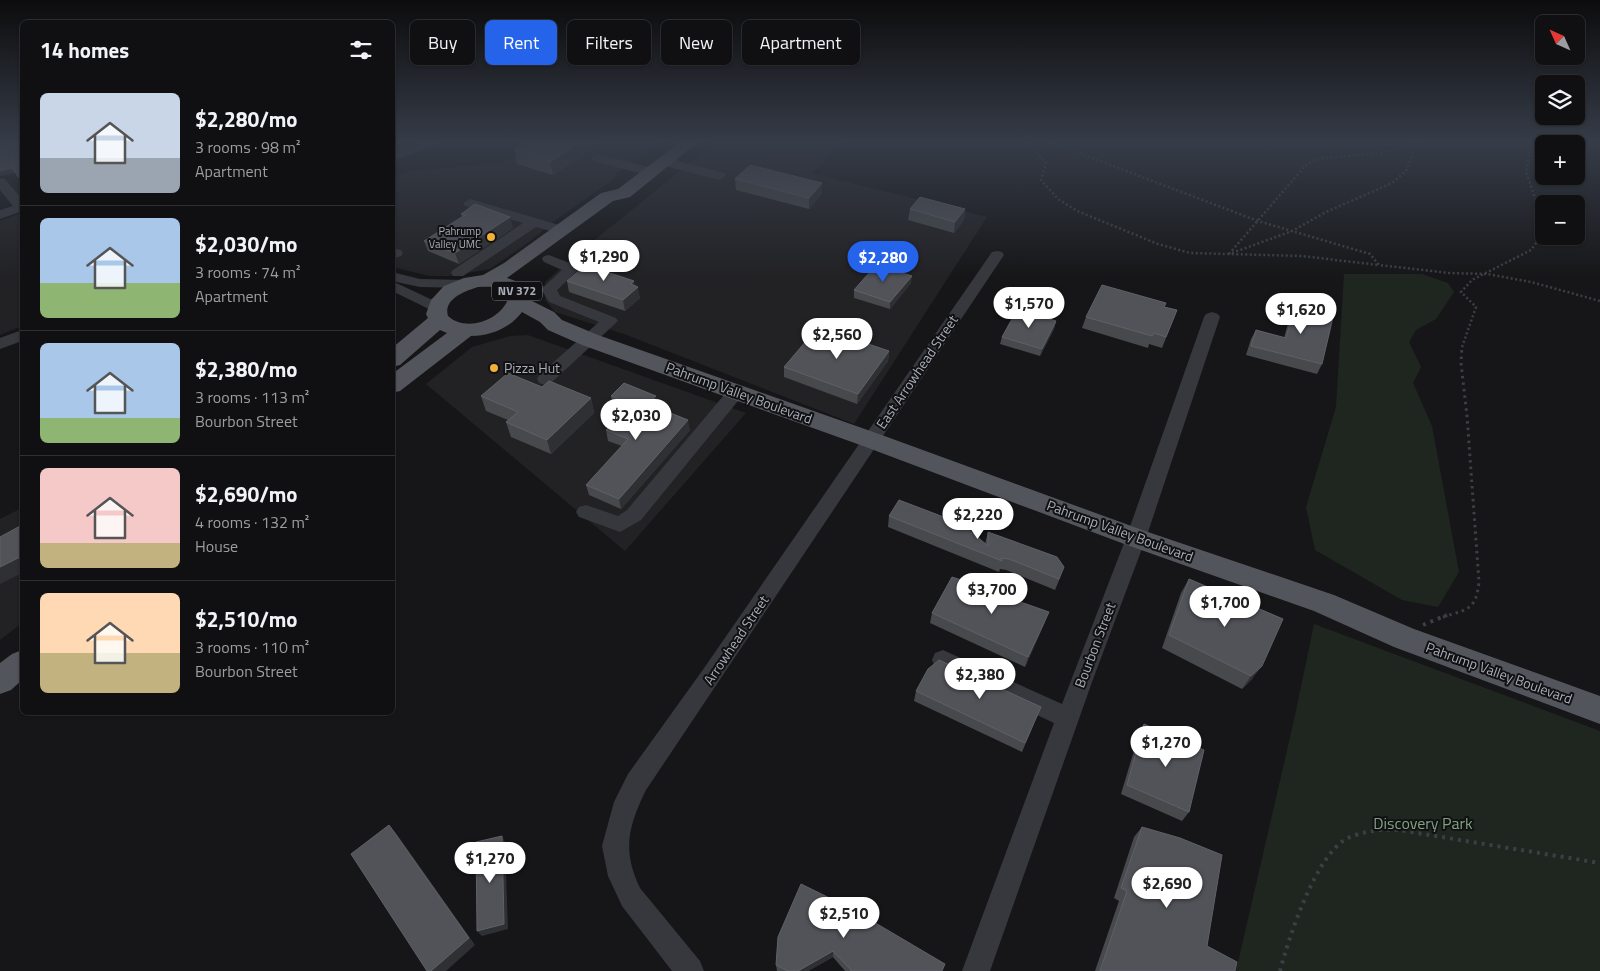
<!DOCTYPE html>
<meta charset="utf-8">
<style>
:root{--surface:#101012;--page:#19191b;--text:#f1f3f6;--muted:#9c9d9f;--line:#303032;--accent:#2563eb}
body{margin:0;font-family:"Titillium Web",sans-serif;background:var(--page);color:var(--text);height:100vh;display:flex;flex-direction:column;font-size:19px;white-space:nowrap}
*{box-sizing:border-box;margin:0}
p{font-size:16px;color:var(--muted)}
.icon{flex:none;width:28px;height:28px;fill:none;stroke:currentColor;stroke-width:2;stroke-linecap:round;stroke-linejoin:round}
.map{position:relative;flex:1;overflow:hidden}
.drawer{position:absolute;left:20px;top:20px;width:375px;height:695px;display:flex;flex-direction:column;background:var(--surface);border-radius:8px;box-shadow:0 1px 4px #0004,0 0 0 1px var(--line)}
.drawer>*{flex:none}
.guide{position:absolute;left:410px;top:20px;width:475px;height:45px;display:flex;gap:10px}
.needle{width:32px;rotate:315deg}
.fabs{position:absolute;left:1535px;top:15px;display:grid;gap:10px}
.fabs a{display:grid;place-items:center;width:50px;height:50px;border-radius:8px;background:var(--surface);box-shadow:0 1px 4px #0004,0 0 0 1px var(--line);font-size:25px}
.price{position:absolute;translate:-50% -42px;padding:0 11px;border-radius:18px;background:#fff;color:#222;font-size:16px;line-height:32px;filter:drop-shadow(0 1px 2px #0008)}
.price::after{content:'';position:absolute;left:50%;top:30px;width:15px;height:11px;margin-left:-8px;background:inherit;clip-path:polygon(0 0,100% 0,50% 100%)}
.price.active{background:var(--accent);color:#fff}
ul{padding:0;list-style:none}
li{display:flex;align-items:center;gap:15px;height:125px;padding:0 20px}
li+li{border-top:1px solid var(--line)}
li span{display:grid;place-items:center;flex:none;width:140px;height:100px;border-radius:8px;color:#555}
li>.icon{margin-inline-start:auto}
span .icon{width:60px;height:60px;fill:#fffc;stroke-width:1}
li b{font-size:21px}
h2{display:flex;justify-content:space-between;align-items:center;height:60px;padding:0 20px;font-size:21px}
.tag{padding:0 18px;border-radius:8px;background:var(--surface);box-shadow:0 1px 4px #0004,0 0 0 1px var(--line);font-size:18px;line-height:45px}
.tag.active{background:var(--accent);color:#fff}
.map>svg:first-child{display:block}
.built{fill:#222225}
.green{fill:#1e261f}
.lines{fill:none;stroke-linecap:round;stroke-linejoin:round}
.path-far2{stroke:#3d3f44;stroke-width:2.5;stroke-dasharray:2 2.5;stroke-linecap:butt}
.path-far1{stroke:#3d3f44;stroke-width:3;stroke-dasharray:2.5 4;stroke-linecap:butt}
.path{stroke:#3d3f44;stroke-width:4;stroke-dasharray:3 5;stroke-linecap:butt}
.minor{fill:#37383d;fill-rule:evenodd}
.major{fill:#53555c;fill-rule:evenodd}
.wall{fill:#47494d}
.shaded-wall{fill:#2f3033}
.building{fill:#525359;stroke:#5f6168}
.poi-dot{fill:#f2b134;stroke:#111113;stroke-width:2}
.labels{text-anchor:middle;stroke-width:4;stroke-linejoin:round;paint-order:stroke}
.far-poi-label{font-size:11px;fill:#a8adb8;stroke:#111113;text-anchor:end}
.shield{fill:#111113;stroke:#7b7e86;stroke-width:1}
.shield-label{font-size:12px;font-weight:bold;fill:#a8adb8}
.poi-label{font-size:14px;fill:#a8adb8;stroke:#111113;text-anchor:start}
.street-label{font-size:14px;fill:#a8adb8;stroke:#111113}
.near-park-label{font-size:16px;fill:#7fa381;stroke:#111113}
</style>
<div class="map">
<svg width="1600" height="971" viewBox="0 0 1600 971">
<rect width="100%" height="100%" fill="#161618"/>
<!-- built -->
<g class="built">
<path d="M543,142H661L616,173L614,179L553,222L529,242L490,269L449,276H429L393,267L392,177L410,171L500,163L534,149Z"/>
<path d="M716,142H843L812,173L987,217L854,424L624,334L555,312L545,300V282L571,259Z"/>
<path d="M22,213V326L0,335V221Z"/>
<path d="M528,335L746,413L625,551L426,384L472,347L510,336Z"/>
<path d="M22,508V623L0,640V519Z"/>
</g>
<!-- green -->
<g class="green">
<path d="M1344,274H1422L1448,283L1454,292L1436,319L1416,330L1409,342L1421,367L1413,383L1432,426L1459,572L1438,607L1402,600L1315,550L1306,507L1336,407Z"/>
<path d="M1314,624L1600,731V971H1236L1294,720Z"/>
</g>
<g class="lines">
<!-- path-far2 -->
<g class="path-far2">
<path d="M1027,142L1046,163L1041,180L1058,199L1077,211L1158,244L1190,253L1302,256L1378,265"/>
<path d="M1050,142L1258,221L1370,254L1379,265L1449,273L1487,274L1531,282L1600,301"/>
<path d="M1531,142L1526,172L1544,224"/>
<path d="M1530,152L1547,142"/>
<path d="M1232,253L1292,231L1326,212L1392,183L1406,171L1417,142"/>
<path d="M1229,254L1305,166L1316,159L1379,153L1414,146"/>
<path d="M1462,347L1476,307L1461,292L1472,280L1531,250L1544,232"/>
</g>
<!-- path-far1 -->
<path class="path-far1" d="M1443,617C1468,609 1476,610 1479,582L1467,416L1461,363L1462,346"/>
<!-- path -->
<g class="path">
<path d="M1423,625L1447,615"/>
<path d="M1280,971C1289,937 1315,857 1346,839C1362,831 1382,829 1399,830L1600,863"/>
</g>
<!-- minor -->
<g class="minor">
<path d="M0,142H13L11,145L0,148Z"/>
<path d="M422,142H439L437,145L392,161V153Z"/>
<path d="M597,154L656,169L657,172L651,176L593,161L591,158Z"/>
<path d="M665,158L725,173L726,176L720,180L661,165L659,162Z"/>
<path d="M0,178L5,179L22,199V211L0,219V210L13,206L0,190Z"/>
<path d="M470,199L566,227L568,230L561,234L536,227L463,276H453L451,273L453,270L523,223L465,206L463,203Z"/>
<path d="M396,249L401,250L403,253L401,256L392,259V250Z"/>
<path d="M997,251L1002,252L1004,255L646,790C628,827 622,850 640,888L700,961L704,971H672L622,906L608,876L602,846L614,802L628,774L702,671L992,252Z"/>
<path d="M549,255L577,266L579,269L557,290L560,296L616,318L618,321L551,383L545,385L539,383L537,379L539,375L599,322L549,302L541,289L562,270L544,262L542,259L544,256Z"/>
<path d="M392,272L420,279L467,280L472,281L474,284L472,287L467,288L420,287L392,281Z"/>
<path d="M392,281L441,304L444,307L441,310H431L392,291Z"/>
<path d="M1212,312L1218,314L1220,317L1146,538L1092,682L990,971H962L1054,723L935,667L932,660L935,653L943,650L1062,704L1126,538L1204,317L1206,314Z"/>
<path d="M22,330V341L0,349V338Z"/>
<path d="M736,386L742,388L744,392L742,396L641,520L620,532L579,517L576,512L579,507L586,505L618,516L627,510L730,388Z"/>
</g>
<!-- major -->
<g class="major">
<path d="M680,142H698L630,197L613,201L507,278L521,283L529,296L528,299L554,312L562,320L598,335L879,434L1145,531L1334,595L1414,629L1600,696V724L1394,647L1314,611L1127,545L863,446L582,345L548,330L540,322L522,312C510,328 491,336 471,336L400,391L392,393V374L447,333L440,330L400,365L392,367V348L428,318L426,314L431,300L444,286L464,278L483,275L504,263L601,193L618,189ZM478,287C489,287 503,285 509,296C503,320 466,333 448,316C443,299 465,291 478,287Z"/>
<path d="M22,650V680L11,690L0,694V663L12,654Z"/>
</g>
</g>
<!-- wall -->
<g class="wall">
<path d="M596,143L597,146L553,175L517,164L514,150Z"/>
<path d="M735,179L822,194L809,209L736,190Z"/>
<path d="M910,209H965L964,220L954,233L908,220Z"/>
<path d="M461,214L513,228L459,264L428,251L424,241L462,217Z"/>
<path d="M567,281L635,286L640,298L625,311L569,292Z"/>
<path d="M911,283L890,309L854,298V290Z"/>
<path d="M1296,302L1322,364L1317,374L1246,355L1251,339L1256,330L1284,338L1291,312Z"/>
<path d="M1164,307L1177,310L1162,348L1149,344L1148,348L1082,328L1086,317Z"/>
<path d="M1056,321L1054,329L1040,356L1000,344L1002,337Z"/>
<path d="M889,351L888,361L857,404L784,377V367Z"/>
<path d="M542,387L591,398L594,413L551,454L511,437L506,422L508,420L486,411L481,396Z"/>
<path d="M611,396L658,406L656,408L690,430L621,509L589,495L586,485L622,446L608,441L606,430L624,411L613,407Z"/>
<path d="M889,516L985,544L988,532L1060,578L1055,590L1006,570L1000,569L999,572L888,527Z"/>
<path d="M1189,579L1283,619L1252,679L1242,689L1162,648L1181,593Z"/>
<path d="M992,592L1045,622L1025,667L930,623L932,613Z"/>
<path d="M916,691L1041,707L1022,752L914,701Z"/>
<path d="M1144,724L1189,812L1182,821L1121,794L1139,734Z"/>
<path d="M1142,827L1207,946L1235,971H1095L1119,901L1114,898L1134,837Z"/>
<path d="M778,937L942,971H845L833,957L808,971H777L776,965Z"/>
</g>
<!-- shaded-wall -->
<g class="shaded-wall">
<path d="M580,142H598L596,143L597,146L553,175L550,162Z"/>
<path d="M12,168L15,173L0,176V171Z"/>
<path d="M822,183V194L809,209V198Z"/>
<path d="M965,209L964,220L954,233L955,222Z"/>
<path d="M510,217L513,228L459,264L455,253Z"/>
<path d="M912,276L911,283L890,309V302Z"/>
<path d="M634,281L636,289L638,287L640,298L625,311L623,300L631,284Z"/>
<path d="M1056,321L1054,329L1040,356L1042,349Z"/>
<path d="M889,351L888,361L857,404L858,394Z"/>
<path d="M656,396L658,406L649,415L648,404Z"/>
<path d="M591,398L594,413L551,454L547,440Z"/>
<path d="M688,420L690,430L621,509L619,499Z"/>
<path d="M22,556V573L0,584V567Z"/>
<path d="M1049,612L1045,622L1025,667L1028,657Z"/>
<path d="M1262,666L1252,679L1242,689L1251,676Z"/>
<path d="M389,825L396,833L475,945L446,971H431Z"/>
<path d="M502,836L505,842L508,929L482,936L477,931Z"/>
<path d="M833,951V957L808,971H798Z"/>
</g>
<!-- building -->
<g class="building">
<path d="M11,142H16L22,149V182L12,168L0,171V145Z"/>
<path d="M527,142H580L550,162L514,150Z"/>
<path d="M750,165L822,183L809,198L735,179Z"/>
<path d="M920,197L965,209L955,222L910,209Z"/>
<path d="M475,204L510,217L455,253L424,241L465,215L461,214Z"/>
<path d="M586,265L634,281L631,284L638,287L623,300L567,281Z"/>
<path d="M876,265L912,276L890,302L854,290Z"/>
<path d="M1102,285L1166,303L1164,307L1177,310L1166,337L1154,333L1152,336L1086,317Z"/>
<path d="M1296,302L1334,313L1322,364L1251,346L1256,330L1286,338Z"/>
<path d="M1017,310L1056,321L1042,349L1002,337Z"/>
<path d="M818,327L889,351L858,394L784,367Z"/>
<path d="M508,373L542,387L549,381L591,398L547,440L506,422L518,412L481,396Z"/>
<path d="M624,383L656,396L648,404L688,420L619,499L586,485L628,439L606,430L631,404L611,396Z"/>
<path d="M899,500L962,524L988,546V532L1057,557L1064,567L1059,579L1009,559L1001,558L1002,561L889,516Z"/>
<path d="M22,525V556L0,567V537Z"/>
<path d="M952,577L993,590L992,592L1049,612L1028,657L932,613Z"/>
<path d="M1189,579L1283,619L1262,666L1251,676L1169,635Z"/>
<path d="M939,660L1041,707L1025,743L916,691L928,669Z"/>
<path d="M1144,724L1204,750L1189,812L1127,785Z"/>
<path d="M389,825L469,938L431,971H427L351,854Z"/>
<path d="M1142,827L1180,838L1222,855L1207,946L1237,962L1235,971H1100L1127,891L1121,888Z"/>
<path d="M502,836L504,924L477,931L476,842Z"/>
<path d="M801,884L850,908L945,964L942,971H851V970L833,951L798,971H788L776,965L778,937Z"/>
</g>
<!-- sky -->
<linearGradient id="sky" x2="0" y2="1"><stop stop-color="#0c0c0d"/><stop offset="0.51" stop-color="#363c48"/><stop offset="1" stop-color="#363c48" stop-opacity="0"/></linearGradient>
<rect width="1600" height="278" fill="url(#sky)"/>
<!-- markers -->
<g class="poi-dot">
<circle cx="491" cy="237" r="5"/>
<circle cx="494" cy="368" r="5"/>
</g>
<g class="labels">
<!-- far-poi labels -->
<g class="far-poi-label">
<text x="481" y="235">Pahrump<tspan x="481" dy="13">Valley UMC</tspan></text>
</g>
<!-- shield labels -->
<rect class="shield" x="492" y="281.5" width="50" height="19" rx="4"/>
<g class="shield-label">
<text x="517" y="295">NV 372</text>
</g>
<!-- poi labels -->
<g class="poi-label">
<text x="504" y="373">Pizza Hut</text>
</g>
<!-- street labels -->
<g class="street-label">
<text transform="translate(917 372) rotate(-56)" y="5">East Arrowhead Street</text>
<text transform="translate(739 393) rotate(20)" y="5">Pahrump Valley Boulevard</text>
<text transform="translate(1120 531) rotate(20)" y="5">Pahrump Valley Boulevard</text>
<text transform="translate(736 640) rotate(-56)" y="5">Arrowhead Street</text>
<text transform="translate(1095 645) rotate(-69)" y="5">Bourbon Street</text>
<text transform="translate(1499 673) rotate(20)" y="5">Pahrump Valley Boulevard</text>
</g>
<!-- near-park labels -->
<g class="near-park-label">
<text x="1423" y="829">Discovery Park</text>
</g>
</g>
</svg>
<div class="fabs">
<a><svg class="needle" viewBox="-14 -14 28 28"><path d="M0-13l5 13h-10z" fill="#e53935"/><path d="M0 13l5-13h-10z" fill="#9c9d9f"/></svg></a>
<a><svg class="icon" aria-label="layers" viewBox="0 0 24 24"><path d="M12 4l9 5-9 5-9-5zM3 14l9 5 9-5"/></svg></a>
<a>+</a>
<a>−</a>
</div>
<b class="price" style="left:604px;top:282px">$1,290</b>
<b class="price active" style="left:883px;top:283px">$2,280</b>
<b class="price" style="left:1029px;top:329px">$1,570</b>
<b class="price" style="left:1301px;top:335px">$1,620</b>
<b class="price" style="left:837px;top:360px">$2,560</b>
<b class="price" style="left:636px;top:441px">$2,030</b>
<b class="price" style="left:978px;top:540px">$2,220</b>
<b class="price" style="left:992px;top:615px">$3,700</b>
<b class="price" style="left:1225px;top:628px">$1,700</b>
<b class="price" style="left:980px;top:700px">$2,380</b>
<b class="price" style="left:1166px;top:768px">$1,270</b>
<b class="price" style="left:490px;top:884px">$1,270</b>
<b class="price" style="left:1167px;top:909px">$2,690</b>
<b class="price" style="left:844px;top:939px">$2,510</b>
<div class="guide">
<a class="tag">Buy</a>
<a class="tag active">Rent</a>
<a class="tag">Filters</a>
<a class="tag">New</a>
<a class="tag">Apartment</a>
</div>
<section class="drawer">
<h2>14 homes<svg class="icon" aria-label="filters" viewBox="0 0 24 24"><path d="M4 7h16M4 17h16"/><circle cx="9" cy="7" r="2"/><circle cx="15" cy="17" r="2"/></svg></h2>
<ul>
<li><span style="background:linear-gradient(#c9d6e8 65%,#9aa5b1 0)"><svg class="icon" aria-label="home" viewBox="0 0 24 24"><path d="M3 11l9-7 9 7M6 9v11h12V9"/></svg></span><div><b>$2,280/mo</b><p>3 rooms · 98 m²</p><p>Apartment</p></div></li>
<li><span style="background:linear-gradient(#a9c7e8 65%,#8fb573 0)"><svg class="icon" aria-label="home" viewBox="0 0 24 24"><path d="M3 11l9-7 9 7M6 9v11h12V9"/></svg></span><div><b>$2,030/mo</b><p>3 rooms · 74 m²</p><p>Apartment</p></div></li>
<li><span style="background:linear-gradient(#a9c7e8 75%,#8fb573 0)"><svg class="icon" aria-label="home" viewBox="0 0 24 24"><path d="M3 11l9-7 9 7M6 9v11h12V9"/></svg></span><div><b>$2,380/mo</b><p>3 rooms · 113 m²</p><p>Bourbon Street</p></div></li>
<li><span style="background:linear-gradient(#f6c9c9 75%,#c2b280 0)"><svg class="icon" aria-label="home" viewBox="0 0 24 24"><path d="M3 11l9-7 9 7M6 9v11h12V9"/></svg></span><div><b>$2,690/mo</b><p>4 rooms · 132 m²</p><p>House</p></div></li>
<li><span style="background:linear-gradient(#ffd9b3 60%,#c2b280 0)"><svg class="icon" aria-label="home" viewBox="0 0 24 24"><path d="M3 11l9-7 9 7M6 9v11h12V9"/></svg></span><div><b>$2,510/mo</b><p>3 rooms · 110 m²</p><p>Bourbon Street</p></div></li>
</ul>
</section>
</div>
